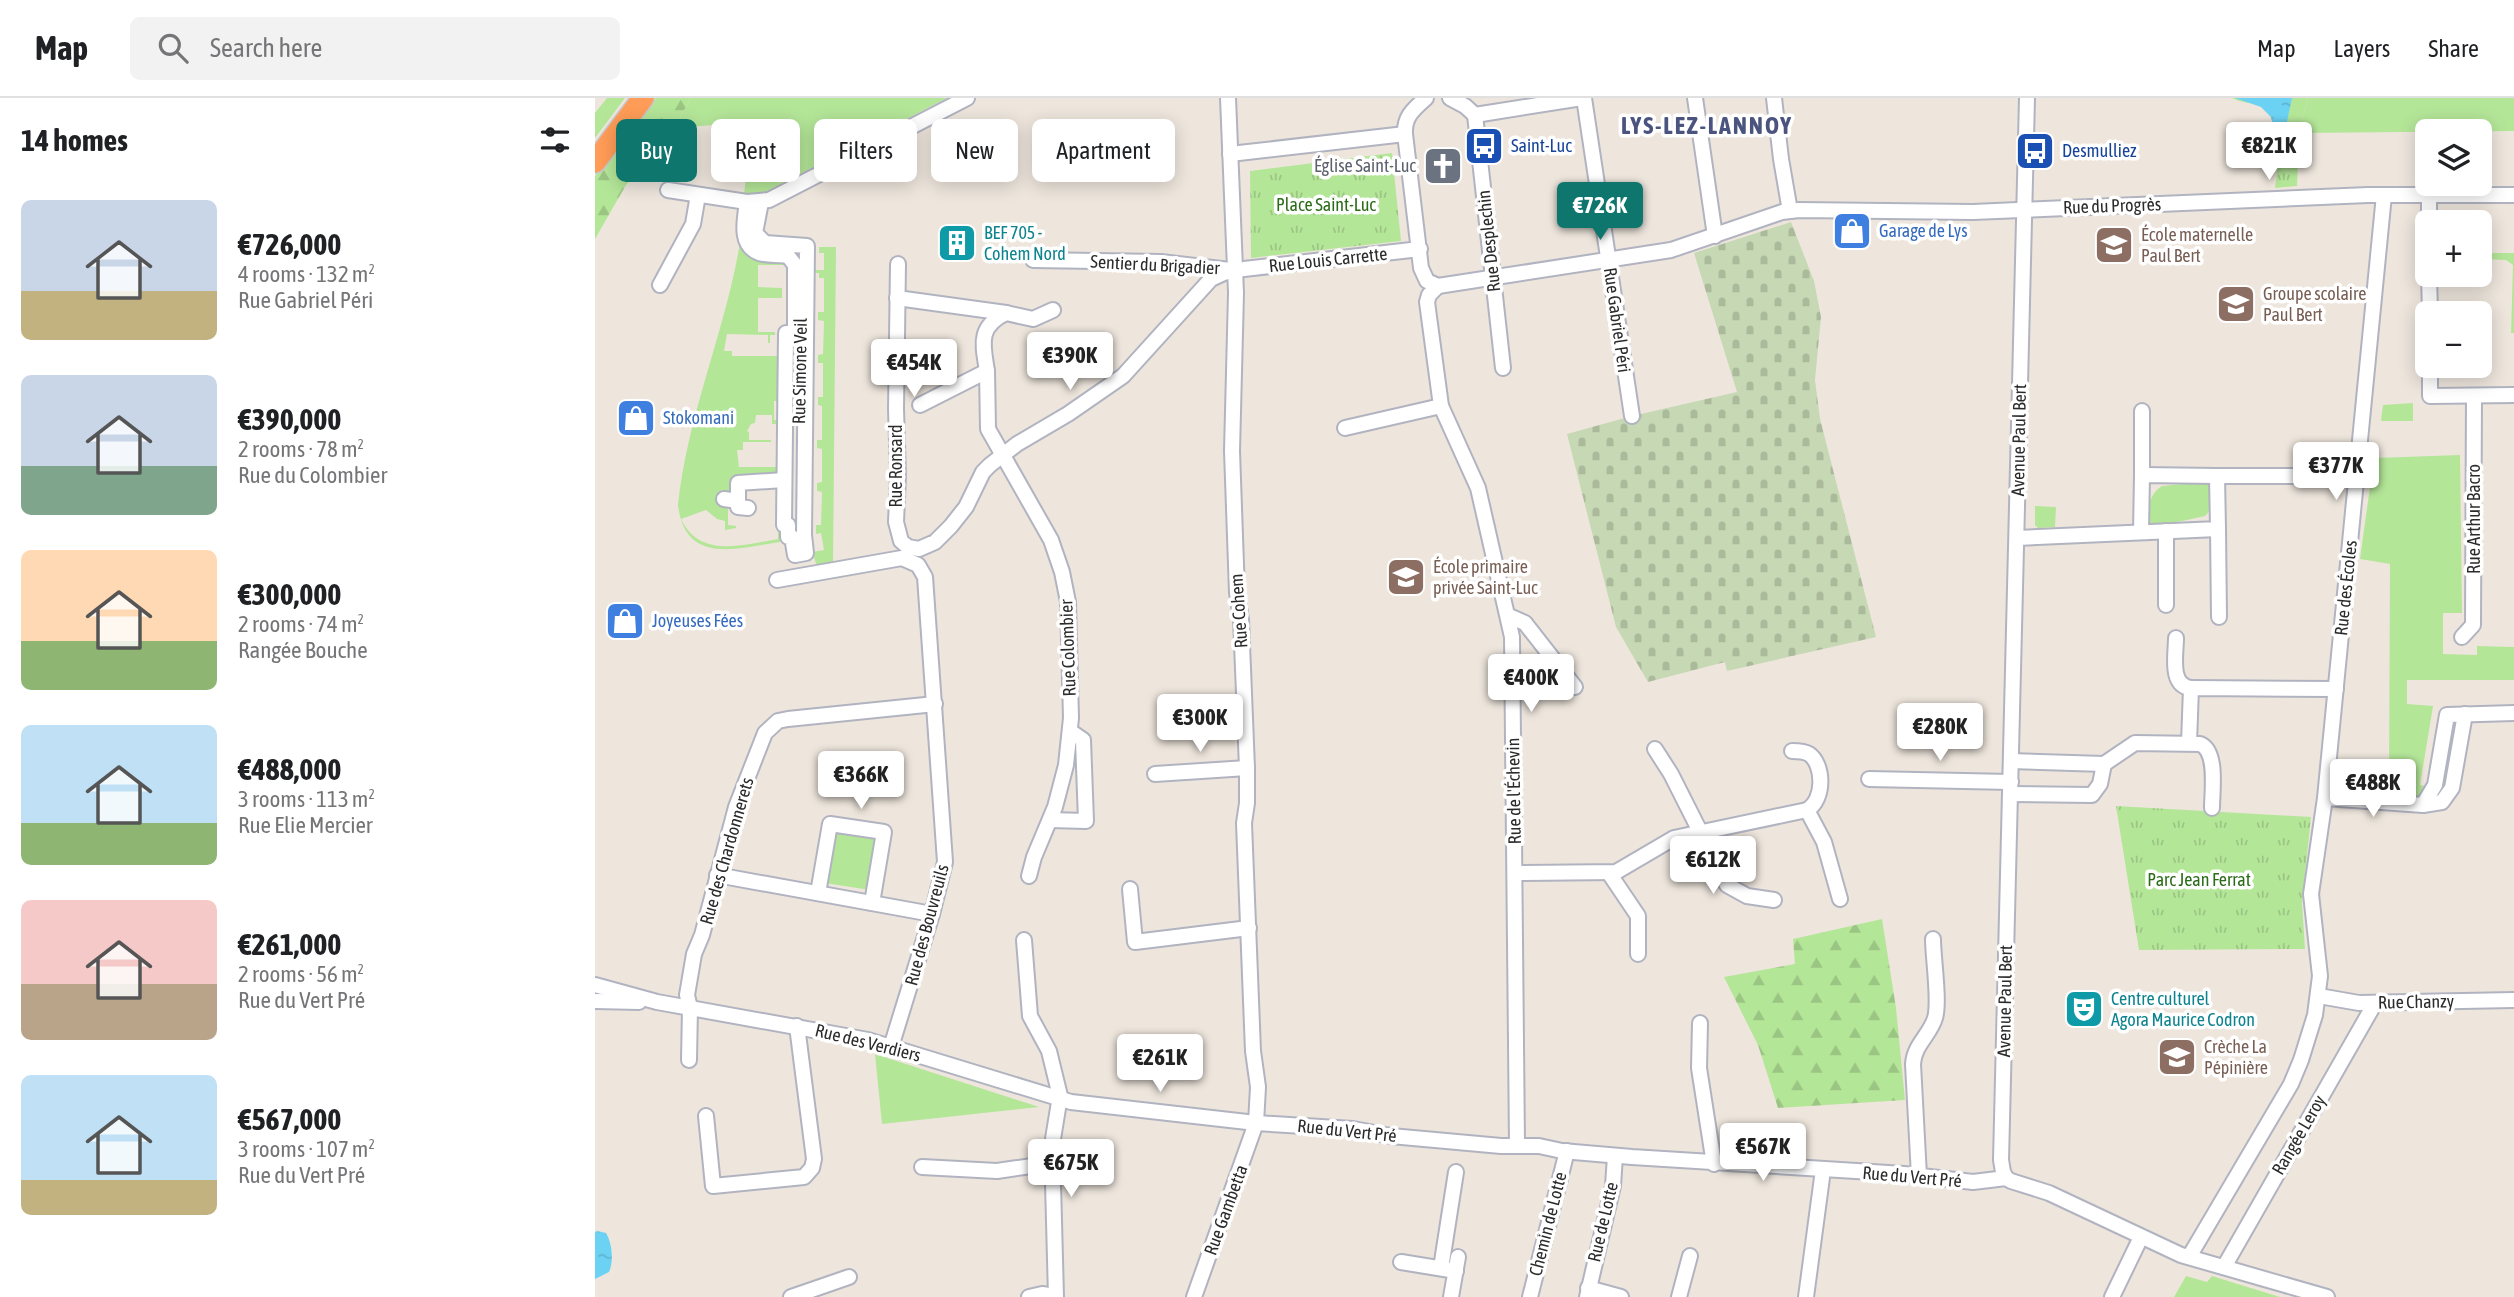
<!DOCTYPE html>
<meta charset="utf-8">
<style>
:root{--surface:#fff;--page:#f2f2f2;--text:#202124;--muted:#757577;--line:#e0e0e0;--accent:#0f766e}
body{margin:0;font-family:"Asap Condensed",sans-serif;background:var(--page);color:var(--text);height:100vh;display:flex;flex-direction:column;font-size:26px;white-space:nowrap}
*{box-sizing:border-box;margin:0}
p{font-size:23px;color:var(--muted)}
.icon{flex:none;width:38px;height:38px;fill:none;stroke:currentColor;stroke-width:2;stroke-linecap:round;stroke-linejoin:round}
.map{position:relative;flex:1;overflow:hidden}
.details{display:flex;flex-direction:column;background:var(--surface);width:595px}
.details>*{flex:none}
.hud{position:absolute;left:21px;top:21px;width:665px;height:63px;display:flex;gap:14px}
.tools{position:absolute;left:1820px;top:21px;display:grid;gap:14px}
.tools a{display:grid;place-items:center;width:77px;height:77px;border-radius:10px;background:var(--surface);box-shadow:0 4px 18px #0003;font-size:35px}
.price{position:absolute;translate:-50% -60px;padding:0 16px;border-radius:7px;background:#fff;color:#222;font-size:23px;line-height:46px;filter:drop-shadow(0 2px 4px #0008)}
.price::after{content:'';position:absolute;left:50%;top:42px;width:21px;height:16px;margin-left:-10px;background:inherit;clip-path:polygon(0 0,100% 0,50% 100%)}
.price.selected{background:var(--accent);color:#fff}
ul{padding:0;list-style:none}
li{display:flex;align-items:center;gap:21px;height:175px;padding:0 21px}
li span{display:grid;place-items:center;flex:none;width:196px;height:140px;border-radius:10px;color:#555}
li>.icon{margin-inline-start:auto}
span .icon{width:84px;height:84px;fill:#fffc;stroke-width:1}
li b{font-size:30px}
h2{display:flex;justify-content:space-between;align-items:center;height:84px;padding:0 21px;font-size:30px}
.tag{padding:0 24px;border-radius:10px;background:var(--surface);box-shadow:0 4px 18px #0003;font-size:24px;line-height:63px}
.tag.selected{background:var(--accent);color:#fff}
header{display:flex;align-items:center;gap:42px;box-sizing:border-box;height:98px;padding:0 35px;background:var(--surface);border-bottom:2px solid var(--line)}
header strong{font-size:33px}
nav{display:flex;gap:38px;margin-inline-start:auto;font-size:24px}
.search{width:490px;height:63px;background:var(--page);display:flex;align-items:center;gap:18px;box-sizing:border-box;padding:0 24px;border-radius:10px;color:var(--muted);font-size:26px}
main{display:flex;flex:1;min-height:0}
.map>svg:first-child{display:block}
.grass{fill:#b4e698}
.forest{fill:url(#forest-firs)}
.cemetery{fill:url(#cemetery-stones)}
.park{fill:url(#park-tufts)}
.water{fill:url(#water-ripples)}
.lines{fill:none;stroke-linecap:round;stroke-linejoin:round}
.minor-casing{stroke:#b1b4c0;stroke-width:18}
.highway-casing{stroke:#c8c8c8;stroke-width:24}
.minor{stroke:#fff;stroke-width:14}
.highway{stroke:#ff9c57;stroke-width:21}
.labels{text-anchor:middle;stroke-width:7;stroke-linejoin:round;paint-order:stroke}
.transit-label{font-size:18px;fill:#164399;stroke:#fff;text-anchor:start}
.worship-label{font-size:18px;fill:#5b616d;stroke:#fff;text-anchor:end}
.park-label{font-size:18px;fill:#2b6c18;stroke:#fff}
.street-label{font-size:18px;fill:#2b2b2b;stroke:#fff}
.shop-label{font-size:18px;fill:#366cbe;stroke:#fff;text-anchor:start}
.culture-label{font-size:18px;fill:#0d838f;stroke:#fff;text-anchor:start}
.education-label{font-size:18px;fill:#785e54;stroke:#fff;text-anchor:start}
.district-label{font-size:24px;font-weight:bold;letter-spacing:2px;fill:#4a547e;stroke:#fff}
</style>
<header>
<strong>Map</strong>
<div class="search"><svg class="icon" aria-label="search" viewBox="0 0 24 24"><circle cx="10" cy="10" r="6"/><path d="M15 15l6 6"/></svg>Search here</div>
<nav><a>Map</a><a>Layers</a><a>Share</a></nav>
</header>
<main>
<section class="details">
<h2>14 homes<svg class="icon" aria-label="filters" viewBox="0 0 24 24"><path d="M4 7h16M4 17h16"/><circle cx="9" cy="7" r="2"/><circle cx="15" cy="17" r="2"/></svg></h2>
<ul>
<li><span style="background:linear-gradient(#c9d6e8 65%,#c2b280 0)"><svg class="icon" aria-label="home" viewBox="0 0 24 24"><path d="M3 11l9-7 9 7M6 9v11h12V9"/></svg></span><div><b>€726,000</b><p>4 rooms · 132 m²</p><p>Rue Gabriel Péri</p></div></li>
<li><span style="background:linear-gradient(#c9d6e8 65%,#7fa58c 0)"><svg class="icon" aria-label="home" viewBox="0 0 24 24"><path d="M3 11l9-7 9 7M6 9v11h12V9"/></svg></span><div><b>€390,000</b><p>2 rooms · 78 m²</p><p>Rue du Colombier</p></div></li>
<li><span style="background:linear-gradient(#ffd9b3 65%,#8fb573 0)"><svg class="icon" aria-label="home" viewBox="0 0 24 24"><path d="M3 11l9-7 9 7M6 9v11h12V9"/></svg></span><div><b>€300,000</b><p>2 rooms · 74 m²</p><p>Rangée Bouche</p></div></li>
<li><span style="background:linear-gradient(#bfe0f5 70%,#8fb573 0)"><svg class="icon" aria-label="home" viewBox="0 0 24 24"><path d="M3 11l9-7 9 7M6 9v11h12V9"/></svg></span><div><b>€488,000</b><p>3 rooms · 113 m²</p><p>Rue Elie Mercier</p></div></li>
<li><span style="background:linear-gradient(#f6c9c9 60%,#b9a48a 0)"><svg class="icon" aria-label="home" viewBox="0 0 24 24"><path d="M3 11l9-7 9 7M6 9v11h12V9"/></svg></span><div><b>€261,000</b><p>2 rooms · 56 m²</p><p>Rue du Vert Pré</p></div></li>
<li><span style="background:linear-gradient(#bfe0f5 75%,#c2b280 0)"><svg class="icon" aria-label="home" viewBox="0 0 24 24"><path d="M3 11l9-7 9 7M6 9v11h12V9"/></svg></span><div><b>€567,000</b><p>3 rooms · 107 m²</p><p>Rue du Vert Pré</p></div></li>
</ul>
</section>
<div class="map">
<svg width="1919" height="1199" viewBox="0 0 1919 1199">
<defs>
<pattern id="forest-firs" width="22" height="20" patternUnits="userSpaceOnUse" patternTransform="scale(1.75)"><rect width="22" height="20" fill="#b4e698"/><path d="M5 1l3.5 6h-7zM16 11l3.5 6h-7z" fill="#9bc583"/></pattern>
<pattern id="cemetery-stones" width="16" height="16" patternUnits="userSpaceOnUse" patternTransform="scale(1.75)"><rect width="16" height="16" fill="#c6d8b4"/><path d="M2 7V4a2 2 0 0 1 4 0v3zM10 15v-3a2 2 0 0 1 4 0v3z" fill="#aaba9b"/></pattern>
<pattern id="park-tufts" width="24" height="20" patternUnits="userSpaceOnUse" patternTransform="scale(1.75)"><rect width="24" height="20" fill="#b4e698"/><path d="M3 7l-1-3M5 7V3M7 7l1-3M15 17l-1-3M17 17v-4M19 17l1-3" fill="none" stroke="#9bc583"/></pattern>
<pattern id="water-ripples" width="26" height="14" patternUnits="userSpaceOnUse" patternTransform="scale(1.75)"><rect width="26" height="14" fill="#6cd2f3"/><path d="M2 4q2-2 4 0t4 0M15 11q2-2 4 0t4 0" fill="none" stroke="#5eb4d0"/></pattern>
</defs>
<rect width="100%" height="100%" fill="#eee6dd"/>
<!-- grass -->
<g class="grass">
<path d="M12,0H30L0,40V15Z"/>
<path d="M96,0H352L170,94L149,97L157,24L79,30Z"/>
<path d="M1713,0H1919V33L1704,35Z"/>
<path d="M147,132L199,167H163V189L187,190V200H163V234H180V237H175V245H173V237L132,236L129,253H137V258H183V254H189L186,303H179V322H186L184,326H177V317H161L160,325L156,326L152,333L154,334V342H176V344H148V352H142L144,369H183V388H144L133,407V427L141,428V430L130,432V423L122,421L111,412L86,421C105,461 148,447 183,441V432H185V444C143,450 90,468 83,407C93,312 134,225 147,132Z"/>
<path d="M224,149H241L238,467L222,468L217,454L229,452L226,435L221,436V427H226L227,394L222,393V385L227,384V351L222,350V342H227V308L223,307V299H228V265H223V257L228,256L229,223L223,222V214H229V180H224V175H213V172H229V155H224Z"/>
<path d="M1885,155H1919V235H1916L1918,167L1911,162L1885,161Z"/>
<path d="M1818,305V323H1786L1788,307Z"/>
<path d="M1865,357L1867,515H1848V556L1882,557V548L1919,549V582H1812V606L1838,608L1825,687L1834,689L1828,699L1821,701V692L1794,690L1795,466L1765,461L1779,360Z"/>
<path d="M1609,384L1615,387C1619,396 1618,411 1610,418L1564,428L1557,427L1553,423C1551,410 1556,394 1567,388Z"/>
<path d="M1440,408L1461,409L1460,429L1443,430L1440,427Z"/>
<path d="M243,731L280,738L284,743L275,792L230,785L238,736Z"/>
<path d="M280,956L444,1009L287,1026Z"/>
<path d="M1591,1178L1612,1184L1617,1178L1685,1199H1579Z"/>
</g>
<!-- forest -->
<g class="forest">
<path d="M61,0H96L79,30L31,87L0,141V78Z"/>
<path d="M1287,821L1301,910L1310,1002L1183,1010L1163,947L1129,879L1200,866L1198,841Z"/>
</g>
<!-- cemetery -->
<path class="cemetery" d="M1196,124L1219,183L1226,219L1220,282L1225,321L1281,539L1132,573L1130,564L1053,584L1021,529L972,336L1037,318L1142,294L1099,155Z"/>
<!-- park -->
<g class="park">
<path d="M1637,0H1713L1704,35L1702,88L1680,90L1683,67L1687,54C1681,41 1680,15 1665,8C1656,4 1646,5 1637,0Z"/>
<path d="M797,55L806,143L656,160L655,73Z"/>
<path d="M1521,708L1716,719L1707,805L1710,851L1544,852Z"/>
</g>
<!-- water -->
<g class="water">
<path d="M1640,0H1697L1691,28L1704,45L1702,61L1681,41L1676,19L1666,9Z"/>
<path d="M2,1133L11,1135C17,1145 19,1163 14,1174L0,1181V1134Z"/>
</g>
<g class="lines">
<!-- minor casing -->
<g class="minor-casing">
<g id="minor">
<path d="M831,0C819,11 809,18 810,36L826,170L832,183L843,188"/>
<path d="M855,0L870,8L880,17"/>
<path d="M989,0L1037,318"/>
<path d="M1100,0L1120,138"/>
<path d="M1179,0L1186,61L1195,113"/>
<path d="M880,17L908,270"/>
<path d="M880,17L987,0"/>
<path d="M635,56L810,36"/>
<path d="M73,92L152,104L174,102L372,0"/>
<path d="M1834,97V124"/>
<path d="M152,104C150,121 143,147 164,155C173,158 184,156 193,158L200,167V235H191L189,427H193V439H197L200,457L211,455L209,437L212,148L170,145L160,135L166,104"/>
<path d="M438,162L566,164L635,172"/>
<path d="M303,166L301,311L303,378L301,424L306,443L313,449L324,451L340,444L356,428L371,409L388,374L395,367L422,346L473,316L528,278L616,181L629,175L649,171L825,151"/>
<path d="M1834,177L1835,215"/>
<path d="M65,187L98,126L103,97"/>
<path d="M843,188L1076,152L1187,114L1204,112L1378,114L1773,97H1919"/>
<path d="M843,188L834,197L832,204L846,308L883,390L917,539L922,1047"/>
<path d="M302,200L411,215C382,229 388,247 392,273L325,307"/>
<path d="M411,215L438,221L458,212"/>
<path d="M1835,268V298L1919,297"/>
<path d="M392,273L393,331L456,442L467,474L473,504L476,620L471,667L460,709L439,759L434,778"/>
<path d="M1547,313V377"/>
<path d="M750,330L846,308"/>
<path d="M129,401L143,403"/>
<path d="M153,410L143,409V385L189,382"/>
<path d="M1623,431L1624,519"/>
<path d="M1546,434L1547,377L1622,378"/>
<path d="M1422,440L1623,431L1622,378H1762"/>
<path d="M182,482L307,460L323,467L330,479L350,764L337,816L296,949"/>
<path d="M1571,507V433"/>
<path d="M914,518L930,525L980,589"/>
<path d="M1867,539L1878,527L1879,298"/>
<path d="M1581,540C1581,556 1574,588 1596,590"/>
<path d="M1594,645L1596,590L1741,591"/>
<path d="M1060,651L1076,676L1132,787L1152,798L1179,802"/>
<path d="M1197,653C1203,653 1209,653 1214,656C1229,666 1230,702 1212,712"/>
<path d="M1416,663L1509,666L1540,645L1605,646C1623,653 1617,693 1617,710"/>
<path d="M560,676L652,670"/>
<path d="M1274,681L1416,684"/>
<path d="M1415,696L1497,697L1505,686L1509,666"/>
<path d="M1730,700L1828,707L1847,704L1857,690L1870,616"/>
<path d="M1828,707L1840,687L1852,617L1919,615"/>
<path d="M455,722L491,723L488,642L475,633"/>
<path d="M920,775L1021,774L1079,740L1212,712L1229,744L1245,801"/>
<path d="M1014,775L1043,818V856"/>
<path d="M122,777L337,816"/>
<path d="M535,791L540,844L654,830"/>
<path d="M223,795L235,726L289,734L277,805"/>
<path d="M429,842L435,918L454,953L465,998L457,1047L461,1199"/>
<path d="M0,887L62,904L273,942L476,1004L661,1025L758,1031L796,1038L906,1048H944L967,1053L1037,1059L1309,1076L1378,1084L1411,1080L1416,1083L1454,1095L1586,1157L1732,1199"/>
<path d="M1724,898L1764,905L1919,902"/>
<path d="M0,903L44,904"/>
<path d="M1105,925L1104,970L1119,1066"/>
<path d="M94,962L95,910L92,897L99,856L107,837L141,709L170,635L183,623L193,621L340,606"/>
<path d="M111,1018L118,1088L209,1079L217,1070L219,1061L202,928"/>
<path d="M327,1069L402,1073L457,1065"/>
<path d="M1324,1078L1318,966C1319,947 1335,937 1340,920C1345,904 1338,860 1338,841"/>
<path d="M1411,1080L1408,1074L1406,1062L1432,0"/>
<path d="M1594,1159L1696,986L1706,962L1720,917L1725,878L1716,796L1730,700L1789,97"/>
<path d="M806,1164L861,1173"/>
<path d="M1629,1169L1780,905"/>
<path d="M846,1170L861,1074"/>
<path d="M993,1190L1026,1199"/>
<path d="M196,1199L254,1179"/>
<path d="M434,1199L447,1196L460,1198"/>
<path d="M599,1199L661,1025L663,989L658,953L649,725L652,705V670L646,521L642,495L637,353L641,195L633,0"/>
<path d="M856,1199L863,1159"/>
<path d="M935,1199L972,1053"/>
<path d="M992,1199L1018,1088L1020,1058"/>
<path d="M1084,1199L1095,1158"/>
<path d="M1211,1199L1228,1072"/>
<path d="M1517,1199L1546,1139"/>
</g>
</g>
<!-- highway casing -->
<g class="highway-casing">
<path id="highway" d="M0,64L48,0"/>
</g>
<!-- minor -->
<use href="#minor" class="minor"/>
<!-- highway -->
<use href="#highway" class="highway"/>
</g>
<!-- icons -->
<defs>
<g id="bus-square" transform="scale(2.0125)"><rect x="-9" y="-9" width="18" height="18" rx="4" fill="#1a4fb4" stroke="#fff"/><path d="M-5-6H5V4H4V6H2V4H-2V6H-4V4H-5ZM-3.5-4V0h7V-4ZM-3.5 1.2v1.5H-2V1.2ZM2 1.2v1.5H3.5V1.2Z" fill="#fff"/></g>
<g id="church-square" transform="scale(2.0125)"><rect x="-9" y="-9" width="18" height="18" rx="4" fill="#6b7280" stroke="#fff"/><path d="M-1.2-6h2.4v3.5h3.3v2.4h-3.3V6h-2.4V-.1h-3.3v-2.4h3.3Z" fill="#fff"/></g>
<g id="shop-square" transform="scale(2.0125)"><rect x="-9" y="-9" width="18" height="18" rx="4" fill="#3f7fe0" stroke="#fff"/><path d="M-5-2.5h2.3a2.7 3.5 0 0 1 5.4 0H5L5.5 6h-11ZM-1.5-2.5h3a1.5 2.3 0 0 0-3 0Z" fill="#fff"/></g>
<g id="building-square" transform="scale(2.0125)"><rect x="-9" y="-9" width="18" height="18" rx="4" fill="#0f9aa8" stroke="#fff"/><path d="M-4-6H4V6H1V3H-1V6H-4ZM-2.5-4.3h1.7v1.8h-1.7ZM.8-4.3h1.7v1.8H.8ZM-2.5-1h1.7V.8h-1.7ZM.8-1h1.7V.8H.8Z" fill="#fff"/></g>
<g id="school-square" transform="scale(2.0125)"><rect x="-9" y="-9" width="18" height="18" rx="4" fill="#8d6e63" stroke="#fff"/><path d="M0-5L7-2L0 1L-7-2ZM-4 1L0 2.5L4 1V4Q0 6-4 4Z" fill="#fff"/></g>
<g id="theatre-square" transform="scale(2.0125)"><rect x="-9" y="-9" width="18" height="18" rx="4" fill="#0f9aa8" stroke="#fff"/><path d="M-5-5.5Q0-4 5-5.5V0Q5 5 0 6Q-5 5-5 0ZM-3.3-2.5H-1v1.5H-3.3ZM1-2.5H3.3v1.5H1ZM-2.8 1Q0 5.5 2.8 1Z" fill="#fff"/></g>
</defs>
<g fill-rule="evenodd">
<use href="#bus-square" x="889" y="48"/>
<use href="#bus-square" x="1440" y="53"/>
<use href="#church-square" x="848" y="68"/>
<use href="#shop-square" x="1257" y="133"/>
<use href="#building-square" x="362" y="145"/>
<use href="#school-square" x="1519" y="147"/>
<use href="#school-square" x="1641" y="206"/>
<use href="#shop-square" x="41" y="320"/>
<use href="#school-square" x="811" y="479"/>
<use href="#shop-square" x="30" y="523"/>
<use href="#theatre-square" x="1489" y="911"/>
<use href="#school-square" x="1582" y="959"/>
</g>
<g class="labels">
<!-- transit labels -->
<g class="transit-label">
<text x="916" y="54">Saint-Luc</text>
<text x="1467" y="59">Desmulliez</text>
</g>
<!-- worship labels -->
<g class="worship-label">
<text x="821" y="74">Église Saint-Luc</text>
</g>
<!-- park labels -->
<g class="park-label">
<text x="731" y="113">Place Saint-Luc</text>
<text x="1604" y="788">Parc Jean Ferrat</text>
</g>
<!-- street labels -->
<g class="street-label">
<text transform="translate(1517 108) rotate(-2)" y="6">Rue du Progrès</text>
<text transform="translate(894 143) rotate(-96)" y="6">Rue Desplechin</text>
<text transform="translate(733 162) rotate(-6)" y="6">Rue Louis Carrette</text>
<text transform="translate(560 167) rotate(3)" y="6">Sentier du Brigadier</text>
<text transform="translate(1022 222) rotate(82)" y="6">Rue Gabriel Péri</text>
<text transform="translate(205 273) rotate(-89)" y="6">Rue Simone Veil</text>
<text transform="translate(1424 342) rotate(-89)" y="6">Avenue Paul Bert</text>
<text transform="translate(301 368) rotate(-90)" y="6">Rue Ronsard</text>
<text transform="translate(1879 421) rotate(-90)" y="6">Rue Arthur Bacro</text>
<text transform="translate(1751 490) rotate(-84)" y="6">Rue des Écoles</text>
<text transform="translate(644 513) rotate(-94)" y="6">Rue Cohem</text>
<text transform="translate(473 550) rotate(-92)" y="6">Rue Colombier</text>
<text transform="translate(919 693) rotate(-91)" y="6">Rue de l'Échevin</text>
<text transform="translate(132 753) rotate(-74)" y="6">Rue des Chardonnerets</text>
<text transform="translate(332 827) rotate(-75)" y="6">Rue des Bouvreuils</text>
<text transform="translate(1410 903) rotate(-89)" y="6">Avenue Paul Bert</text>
<text transform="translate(1821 904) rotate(-1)" y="6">Rue Chanzy</text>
<text transform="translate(273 945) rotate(14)" y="6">Rue des Verdiers</text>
<text transform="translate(752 1033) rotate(6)" y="6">Rue du Vert Pré</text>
<text transform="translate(1704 1037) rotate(-60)" y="6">Rangée Leroy</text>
<text transform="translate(1317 1079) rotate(5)" y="6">Rue du Vert Pré</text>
<text transform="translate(631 1112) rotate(-70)" y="6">Rue Gambetta</text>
<text transform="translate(1008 1124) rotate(-77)" y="6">Rue de Lotte</text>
<text transform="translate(953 1126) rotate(-76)" y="6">Chemin de Lotte</text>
</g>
<!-- shop labels -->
<g class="shop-label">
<text x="1284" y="139">Garage de Lys</text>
<text x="68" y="326">Stokomani</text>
<text x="57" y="529">Joyeuses Fées</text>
</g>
<!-- culture labels -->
<g class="culture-label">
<text x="389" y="141">BEF 705 -<tspan x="389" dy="21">Cohem Nord</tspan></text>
<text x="1516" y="907">Centre culturel<tspan x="1516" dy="21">Agora Maurice Codron</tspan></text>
</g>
<!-- education labels -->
<g class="education-label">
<text x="1546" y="143">École maternelle<tspan x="1546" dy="21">Paul Bert</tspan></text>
<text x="1668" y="202">Groupe scolaire<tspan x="1668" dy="21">Paul Bert</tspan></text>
<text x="838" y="475">École primaire<tspan x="838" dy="21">privée Saint-Luc</tspan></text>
<text x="1609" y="955">Crèche La<tspan x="1609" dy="21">Pépinière</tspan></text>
</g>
<!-- district labels -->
<g class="district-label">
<text x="1112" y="36">LYS-LEZ-LANNOY</text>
</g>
</g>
</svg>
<div class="tools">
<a><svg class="icon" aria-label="layers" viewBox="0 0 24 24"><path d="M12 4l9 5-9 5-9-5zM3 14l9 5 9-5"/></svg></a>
<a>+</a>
<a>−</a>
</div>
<b class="price" style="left:1674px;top:84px">€821K</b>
<b class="price selected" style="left:1005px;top:144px">€726K</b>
<b class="price" style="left:475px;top:294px">€390K</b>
<b class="price" style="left:319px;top:301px">€454K</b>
<b class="price" style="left:1741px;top:404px">€377K</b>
<b class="price" style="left:936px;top:616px">€400K</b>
<b class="price" style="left:605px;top:656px">€300K</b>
<b class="price" style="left:1345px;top:665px">€280K</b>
<b class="price" style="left:266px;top:713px">€366K</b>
<b class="price" style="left:1778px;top:721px">€488K</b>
<b class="price" style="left:1118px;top:798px">€612K</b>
<b class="price" style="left:565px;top:996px">€261K</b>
<b class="price" style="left:1168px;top:1085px">€567K</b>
<b class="price" style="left:476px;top:1101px">€675K</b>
<div class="hud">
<a class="tag selected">Buy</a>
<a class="tag">Rent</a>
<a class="tag">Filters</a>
<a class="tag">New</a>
<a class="tag">Apartment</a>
</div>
</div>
</main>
